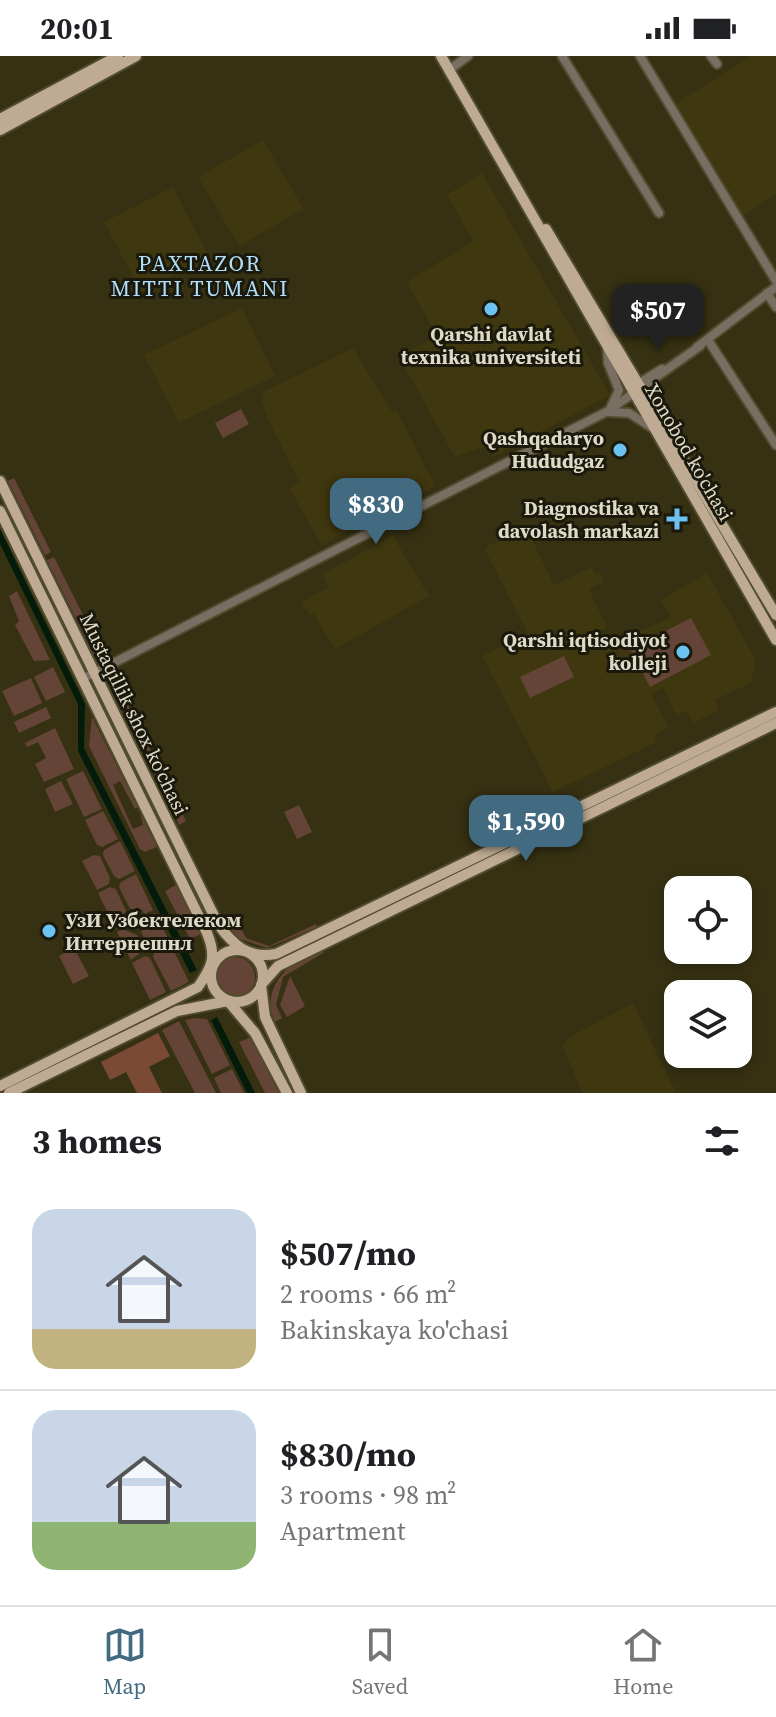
<!DOCTYPE html>
<meta charset="utf-8">
<style>
:root{--surface:#fff;--page:#f2f2f2;--text:#202124;--muted:#757577;--line:#e0e0e0;--accent:#426a81}
body{margin:0;font-family:"Source Serif 4",serif;background:var(--page);color:var(--text);height:100vh;display:flex;flex-direction:column;font-size:30px;white-space:nowrap}
*{box-sizing:border-box;margin:0}
p{font-size:26px;color:var(--muted)}
.icon{flex:none;width:44px;height:44px;fill:none;stroke:currentColor;stroke-width:2;stroke-linecap:round;stroke-linejoin:round}
.map{position:relative;height:1037px;overflow:hidden}
.panel{display:flex;flex-direction:column;background:var(--surface);flex:1}
.panel>*{flex:none}
.tools{position:absolute;left:664px;top:820px;display:grid;gap:16px}
.tools a{display:grid;place-items:center;width:88px;height:88px;border-radius:16px;background:var(--surface);box-shadow:0 4px 12px #0003;font-size:40px}
.price{position:absolute;translate:-50% -68px;padding:0 18px;border-radius:16px;background:var(--accent);color:#fff;font-size:26px;line-height:52px;filter:drop-shadow(0 2px 4px #0008)}
.price::after{content:'';position:absolute;left:50%;top:48px;width:24px;height:18px;margin-left:-12px;background:inherit;clip-path:polygon(0 0,100% 0,50% 100%)}
.price.current{background:#222;color:#fff}
ul{padding:0;list-style:none}
li{display:flex;align-items:center;gap:24px;height:200px;padding:0 32px}
li+li{border-top:2px solid var(--line)}
li span{display:grid;place-items:center;flex:none;width:224px;height:160px;border-radius:24px;color:#555}
li>.icon{margin-inline-start:auto}
span .icon{width:96px;height:96px;fill:#fffc;stroke-width:1}
li b{font-size:34px}
h2{display:flex;justify-content:space-between;align-items:center;height:96px;padding:0 32px;font-size:34px}
.status{display:flex;justify-content:space-between;align-items:center;height:56px;padding:0 40px;background:var(--surface);direction:ltr}
.status svg{height:22px;fill:currentColor}
.tab-bar{display:flex;justify-content:space-around;align-items:center;height:112px;border-top:2px solid var(--line);background:var(--surface);font-size:22px;color:var(--muted)}
.tab-bar a{display:grid;justify-items:center;gap:4px}
.tab-bar .current{color:var(--accent)}
.map>svg:first-child{display:block}
.built{fill:#3f370f}
.green{fill:#634437}
.forest{fill:#7a4a34}
.water{fill:#031b0b}
.lines{fill:none;stroke-linecap:round;stroke-linejoin:round}
.minor-casing{stroke:#514c2f;stroke-width:12}
.major-casing{stroke:#514c2f;stroke-width:14}
.minor{stroke:#786e62;stroke-width:8}
.major{stroke:#bfab93;stroke-width:10}
.poi-dot{fill:#6cc3f2;stroke:#1b190b;stroke-width:3}
.labels{text-anchor:middle;stroke-width:6;stroke-linejoin:round;paint-order:stroke}
.poi-label{font-size:20px;font-weight:bold;fill:#dddac8;stroke:#1b190b;text-anchor:end}
.street-label{font-size:20px;fill:#dddac8;stroke:#1b190b}
.neighbourhood-label{font-size:22px;letter-spacing:2px;fill:#b1def9;stroke:#1b190b}
</style>
<div class="status"><b>20:01</b><svg viewBox="0 0 49 12"><path d="M0 12V9h3v3zM5 12V6h3v6zM10 12V3h3v9zM15 12V0h3v12zM26 1h20v11H26zM47 4h2v5h-2z"/></svg></div>
<div class="map">
<svg width="776" height="1037" viewBox="0 0 776 1037">
<rect width="100%" height="100%" fill="#363112"/>
<!-- built -->
<g class="built">
<path d="M751,0H776V138L743,160L675,48Z"/>
<path d="M263,84L304,153L239,190L198,121Z"/>
<path d="M482,117L610,339L495,400L486,390L455,401L399,301L437,280L407,226L473,185L447,139Z"/>
<path d="M173,131L209,201L141,236L104,166Z"/>
<path d="M242,252L275,320L179,367L144,299Z"/>
<path d="M353,292L392,356L397,354L435,430L322,489L289,432L299,426L268,363L261,345L263,336Z"/>
<path d="M526,471L554,529L592,511L595,517L599,516L604,526L589,533L607,571L601,574L625,621L611,588L671,561L661,544L707,517L756,604L751,627L715,644L719,654L693,667L687,655L676,660L664,632L651,639L669,671L654,679L657,686L553,736L482,600L528,578L484,492Z"/>
<path d="M393,480L429,540L335,593L314,558L309,559L301,546L329,531L322,518Z"/>
<path d="M633,947L676,1037H583L562,990L571,980Z"/>
</g>
<!-- green -->
<g class="green">
<path d="M241,353L249,368L223,382L215,367Z"/>
<path d="M14,422L51,496L45,499L8,425Z"/>
<path d="M54,501L104,601L94,599L47,504Z"/>
<path d="M17,535L50,604L34,605L15,569L19,565L9,540Z"/>
<path d="M691,562L711,599L650,631L630,593Z"/>
<path d="M564,600L574,621L530,642L520,621Z"/>
<path d="M53,611L65,636L46,645L34,621Z"/>
<path d="M114,620L186,765L179,769L163,728L160,729L106,624Z"/>
<path d="M31,622L42,647L14,660L2,635Z"/>
<path d="M46,651L51,662L19,677L14,666Z"/>
<path d="M92,661L138,751L135,753L120,725L113,729L133,773L143,769L140,757L157,791L145,796L140,793L89,690Z"/>
<path d="M55,672L74,713L44,726L35,708L46,702L38,686L27,691L25,687Z"/>
<path d="M83,715L102,753L84,761L66,723Z"/>
<path d="M61,725L73,748L55,756L45,733Z"/>
<path d="M299,749L312,776L297,783L284,756Z"/>
<path d="M103,755L118,783L102,791L97,789L85,764Z"/>
<path d="M120,785L135,815L119,823L114,820L103,799L104,794Z"/>
<path d="M94,799L100,800L110,822L109,828L97,834L82,805Z"/>
<path d="M136,818L153,854L145,858L141,853H130L119,831L121,826Z"/>
<path d="M176,829L201,878L190,883L165,835Z"/>
<path d="M110,831L116,833L126,855L120,864L121,870L116,873L98,837Z"/>
<path d="M155,857L169,884L153,892L148,890L141,876L146,861Z"/>
<path d="M238,866L246,882L269,890L316,868L317,871L267,892L237,882L228,870Z"/>
<path d="M123,873L137,879L145,893L131,904L117,876Z"/>
<path d="M170,887L189,926L171,935L153,901L155,895Z"/>
<path d="M74,892L89,920L73,928L59,900Z"/>
<path d="M325,896L283,921L276,949L282,962L275,966C258,932 293,898 325,896Z"/>
<path d="M145,900L150,902L166,936L150,944L132,907Z"/>
<circle cx="235" cy="921" r="20"/>
<path d="M290,920L305,950L287,961L280,949Z"/>
<path d="M194,962L207,963L230,1009L212,1018L185,964Z"/>
<path d="M179,965L216,1037H195L162,974Z"/>
<path d="M251,981L279,1037H265L239,986Z"/>
<path d="M232,1013L244,1037H221L214,1022Z"/>
</g>
<!-- forest -->
<path class="forest" d="M158,977L170,1000L149,1011L162,1037H137L126,1016L110,1024L101,1006Z"/>
<!-- water -->
<g class="water">
<path d="M0,473L85,648L84,692L197,914L190,917L78,695V648L0,488Z"/>
<path d="M217,961L255,1037H247L211,964Z"/>
</g>
<g class="lines">
<!-- minor casing -->
<g class="minor-casing">
<g id="minor">
<path d="M562,0L659,157"/>
<path d="M640,0L776,225"/>
<path d="M711,0L717,8"/>
<path d="M449,14L468,0"/>
<path d="M767,237L776,251"/>
<path d="M708,284L776,389"/>
<path d="M607,289L608,307L619,334L611,351"/>
<path d="M697,291L776,231"/>
<path d="M633,331L662,313"/>
<path d="M609,356L629,357L654,373"/>
<path d="M82,623L608,355L700,290"/>
</g>
</g>
<!-- major casing -->
<g class="major-casing">
<g id="major">
<path d="M441,0L776,584"/>
<path d="M0,63L118,0"/>
<path d="M0,74L136,0"/>
<path d="M546,173L776,559"/>
<path d="M0,425L218,868C233,889 248,903 276,898L776,656"/>
<path d="M0,455L207,877C217,901 212,911 198,931L0,1030"/>
<circle cx="237" cy="920" r="26"/>
<path d="M9,1037L177,955L228,945L255,977L287,1037"/>
<path d="M301,1037L265,961L261,929L278,910L776,667"/>
</g>
</g>
<!-- minor -->
<use href="#minor" class="minor"/>
<!-- major -->
<use href="#major" class="major"/>
</g>
<!-- markers -->
<g class="poi-dot">
<circle cx="491" cy="253" r="8"/>
<circle cx="620" cy="394" r="8"/>
<path d="M673 451h8v8h8v8h-8v8h-8v-8h-8v-8h8z"/>
<circle cx="683" cy="596" r="8"/>
<circle cx="49" cy="875" r="8"/>
</g>
<g class="labels">
<!-- poi labels -->
<g class="poi-label">
<text x="491" y="285" text-anchor="middle">Qarshi davlat<tspan x="491" dy="23">texnika universiteti</tspan></text>
<text x="604" y="389">Qashqadaryo<tspan x="604" dy="23">Hududgaz</tspan></text>
<text x="659" y="459">Diagnostika va<tspan x="659" dy="23">davolash markazi</tspan></text>
<text x="667" y="591">Qarshi iqtisodiyot<tspan x="667" dy="23">kolleji</tspan></text>
<text x="65" y="871" text-anchor="start">УзИ Узбектелеком<tspan x="65" dy="23">Интернешнл</tspan></text>
</g>
<!-- street labels -->
<g class="street-label">
<text transform="translate(689 396) rotate(60)" y="7">Xonobod ko'chasi</text>
<text transform="translate(134 658) rotate(64)" y="7">Mustaqillik shox ko'chasi</text>
</g>
<!-- neighbourhood labels -->
<g class="neighbourhood-label">
<text x="200" y="215">PAXTAZOR<tspan x="200" dy="25">MITTI TUMANI</tspan></text>
</g>
</g>
</svg>
<div class="tools">
<a><svg class="icon" aria-label="locate" viewBox="0 0 24 24"><circle cx="12" cy="12" r="6"/><path d="M12 2v4M12 18v4M2 12h4M18 12h4"/></svg></a>
<a><svg class="icon" aria-label="layers" viewBox="0 0 24 24"><path d="M12 4l9 5-9 5-9-5zM3 14l9 5 9-5"/></svg></a>
</div>
<b class="price current" style="left:658px;top:296px">$507</b>
<b class="price" style="left:376px;top:490px">$830</b>
<b class="price" style="left:526px;top:807px">$1,590</b>
</div>
<section class="panel">
<h2>3 homes<svg class="icon" aria-label="filters" viewBox="0 0 24 24"><path d="M4 7h16M4 17h16"/><circle cx="9" cy="7" r="2"/><circle cx="15" cy="17" r="2"/></svg></h2>
<ul>
<li><span style="background:linear-gradient(#c9d6e8 75%,#c2b280 0)"><svg class="icon" aria-label="home" viewBox="0 0 24 24"><path d="M3 11l9-7 9 7M6 9v11h12V9"/></svg></span><div><b>$507/mo</b><p>2 rooms · 66 m²</p><p>Bakinskaya ko'chasi</p></div></li>
<li><span style="background:linear-gradient(#c9d6e8 70%,#8fb573 0)"><svg class="icon" aria-label="home" viewBox="0 0 24 24"><path d="M3 11l9-7 9 7M6 9v11h12V9"/></svg></span><div><b>$830/mo</b><p>3 rooms · 98 m²</p><p>Apartment</p></div></li>
</ul>
</section>
<nav class="tab-bar">
<a class="current"><svg class="icon" aria-label="map" viewBox="0 0 24 24"><path d="M3 6l6-2 6 2 6-2v14l-6 2-6-2-6 2zM9 4v14M15 6v14"/></svg>Map</a>
<a><svg class="icon" aria-label="saved" viewBox="0 0 24 24"><path d="M7 4h10v16l-5-4-5 4z"/></svg>Saved</a>
<a><svg class="icon" aria-label="home" viewBox="0 0 24 24"><path d="M3 11l9-7 9 7M6 9v11h12V9"/></svg>Home</a>
</nav>
